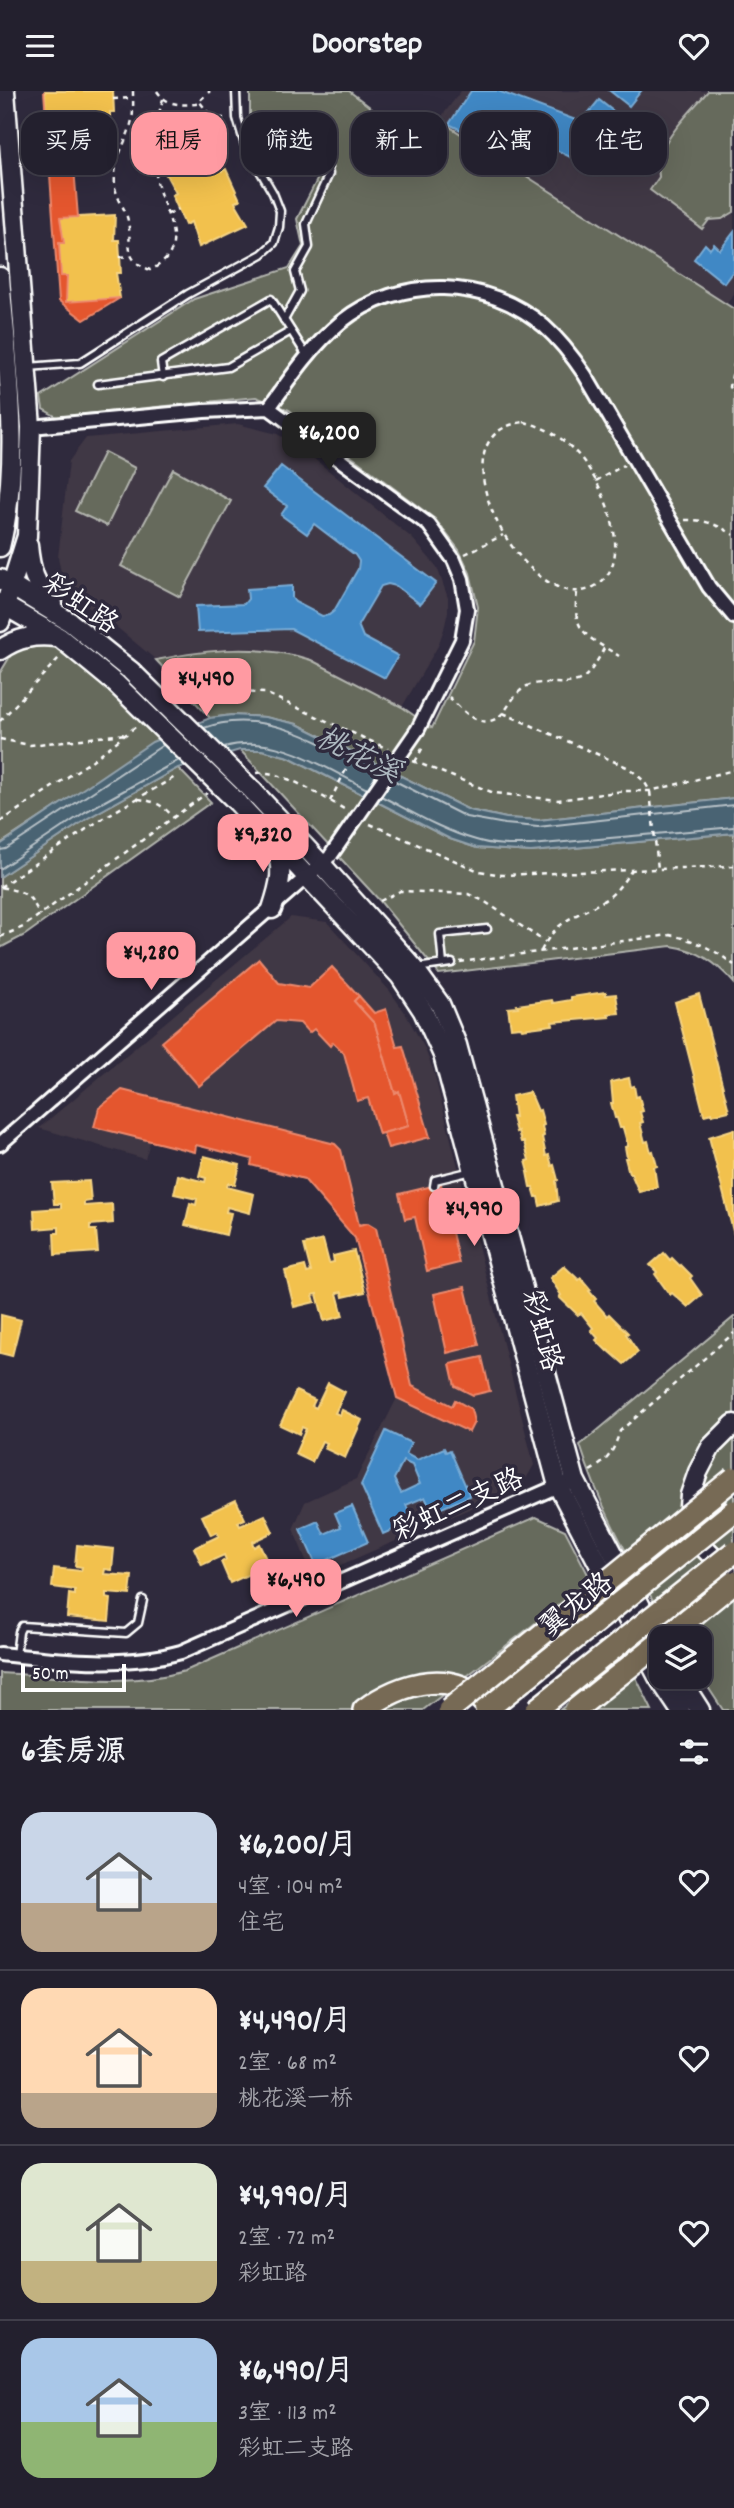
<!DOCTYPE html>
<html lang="zh">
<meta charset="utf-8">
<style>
:root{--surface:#23202e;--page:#2f2d3a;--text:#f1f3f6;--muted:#a3a3aa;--line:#403e4a;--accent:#ff9aa2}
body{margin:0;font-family:Dekko,"LXGW WenKai TC",sans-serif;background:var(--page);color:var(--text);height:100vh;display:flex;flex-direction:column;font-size:26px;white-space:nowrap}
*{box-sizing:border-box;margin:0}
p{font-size:23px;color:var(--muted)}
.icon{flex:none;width:38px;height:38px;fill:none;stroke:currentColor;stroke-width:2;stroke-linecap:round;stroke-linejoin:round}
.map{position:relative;height:1619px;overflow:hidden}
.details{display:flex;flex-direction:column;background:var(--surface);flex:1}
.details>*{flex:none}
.top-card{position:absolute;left:21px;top:21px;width:693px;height:63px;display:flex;gap:14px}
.fabs{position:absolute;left:649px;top:1535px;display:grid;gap:14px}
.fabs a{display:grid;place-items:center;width:63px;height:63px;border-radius:14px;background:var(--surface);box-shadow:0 7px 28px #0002,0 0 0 2px var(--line);font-size:35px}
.scale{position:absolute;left:21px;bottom:18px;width:105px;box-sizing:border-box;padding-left:7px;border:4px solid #fff;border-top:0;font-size:19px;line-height:24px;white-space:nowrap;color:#fff;-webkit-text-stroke:5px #2f2a3d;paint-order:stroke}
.price{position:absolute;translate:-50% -60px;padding:0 16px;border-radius:14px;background:var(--accent);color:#111;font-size:23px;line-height:46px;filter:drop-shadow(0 2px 4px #0008)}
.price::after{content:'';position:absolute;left:50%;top:42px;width:21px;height:16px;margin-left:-10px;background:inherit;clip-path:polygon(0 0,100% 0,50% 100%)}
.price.active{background:#222;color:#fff}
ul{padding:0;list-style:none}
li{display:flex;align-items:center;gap:21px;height:175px;padding:0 21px}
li+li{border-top:2px solid var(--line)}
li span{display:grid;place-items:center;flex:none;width:196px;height:140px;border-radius:21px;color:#555}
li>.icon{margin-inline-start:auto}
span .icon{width:84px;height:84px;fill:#fffc;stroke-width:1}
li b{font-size:30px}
h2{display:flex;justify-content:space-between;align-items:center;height:84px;padding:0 21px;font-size:30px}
.chip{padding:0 24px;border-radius:21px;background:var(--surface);box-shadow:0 7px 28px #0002,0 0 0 2px var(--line);font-size:24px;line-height:63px}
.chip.active{background:var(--accent);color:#111}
header{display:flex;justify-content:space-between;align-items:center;height:91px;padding:0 21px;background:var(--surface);font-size:32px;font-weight:800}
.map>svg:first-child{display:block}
.built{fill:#403744}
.green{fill:#666a5c;stroke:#b2b4ae;stroke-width:2}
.water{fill:#4a6373;stroke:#92a1ab;stroke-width:2}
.homes{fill:#f2c14e;stroke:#f6d483;stroke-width:2}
.shops{fill:#e4572e;stroke:#ec896d;stroke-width:2}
.schools{fill:#3f88c5;stroke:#79acd6;stroke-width:2;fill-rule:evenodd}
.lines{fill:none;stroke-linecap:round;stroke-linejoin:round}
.shore{stroke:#b7c1c7;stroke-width:2}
.service-casing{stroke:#fff;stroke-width:11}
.minor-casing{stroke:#fff;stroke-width:18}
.secondary-casing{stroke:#fff;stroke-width:23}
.trunk-casing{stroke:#fff;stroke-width:26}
.path{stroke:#fff;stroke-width:2.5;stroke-dasharray:5 5;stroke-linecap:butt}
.service{stroke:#2f2a3d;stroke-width:6}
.minor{stroke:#2f2a3d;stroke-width:12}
.secondary{stroke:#2f2a3d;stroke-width:18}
.trunk{stroke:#776a54;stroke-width:21}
.minor-bridge-casing{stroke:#fff;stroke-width:18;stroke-linecap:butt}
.secondary-bridge-casing{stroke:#fff;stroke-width:23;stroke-linecap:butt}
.trunk-bridge-casing{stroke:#fff;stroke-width:26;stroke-linecap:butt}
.minor-bridge{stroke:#2f2a3d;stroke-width:12}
.secondary-bridge{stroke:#2f2a3d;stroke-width:18}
.trunk-bridge{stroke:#776a54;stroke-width:21}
.labels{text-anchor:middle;stroke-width:7;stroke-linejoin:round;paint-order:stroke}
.street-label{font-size:28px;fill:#fff;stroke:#2f2a3d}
.water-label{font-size:30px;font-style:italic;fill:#aeb9c0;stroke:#2f2a3d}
</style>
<header><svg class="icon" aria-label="menu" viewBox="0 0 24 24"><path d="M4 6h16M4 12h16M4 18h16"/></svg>Doorstep<svg class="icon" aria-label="heart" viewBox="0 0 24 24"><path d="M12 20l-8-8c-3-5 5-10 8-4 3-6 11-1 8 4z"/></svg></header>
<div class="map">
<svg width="734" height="1619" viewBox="0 0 734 1619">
<rect width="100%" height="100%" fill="#2f2a3d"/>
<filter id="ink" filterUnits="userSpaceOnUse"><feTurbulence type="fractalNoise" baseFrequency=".0143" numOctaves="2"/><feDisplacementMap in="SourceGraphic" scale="14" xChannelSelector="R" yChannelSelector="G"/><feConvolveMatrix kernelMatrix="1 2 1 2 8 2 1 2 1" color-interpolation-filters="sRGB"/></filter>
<g filter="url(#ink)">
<!-- built -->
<g class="built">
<path d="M461,0H734V203L726,214L439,29Z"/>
<path d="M238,333L277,343L297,354L412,447L437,476L448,507V521L444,538L438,555L402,616L311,569L267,559L208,560L156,569L108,529L65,501L58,466L69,370L86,347Z"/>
<path d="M291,826L327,831L389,899L404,920L424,956L433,978L534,1374L522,1395L313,1486L293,1438L305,1411L356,1388L397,1307L355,1147L304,1089L250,1075L251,1069L197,1055L195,1063L150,1051L145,1068L39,1037Z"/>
</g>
<!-- green -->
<g class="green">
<path d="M250,0H349L383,26L411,21L439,29L734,218V707L539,729L506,727L469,719L297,633L265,626L232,624L210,627L156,569C209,558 259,553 311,569L402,616L432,637L474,550L478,516L470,482L459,459L435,428L289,319L256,306L57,326L43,318L41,306L194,208L289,177L303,155L297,128L320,83L281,48L269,55L250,36Z"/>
<path d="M708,0H734V121L722,128L709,129L702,138L650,99L659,86C654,53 688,24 708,0Z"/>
<path d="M104,361L135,377L107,435L75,420Z"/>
<path d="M173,378L231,410L180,506L121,475Z"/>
<path d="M50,552L110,600L160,648L0,753V582L14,559Z"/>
<path d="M240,659H262L289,666L450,748L477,757L531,761L734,742V892C716,871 698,859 671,855L439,883L380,810Z"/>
<path d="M178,677L211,711L25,844L0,857V786L88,727Z"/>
<path d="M734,1226V1619H723L700,1584V1547H676L667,1534C633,1473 601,1421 580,1354Z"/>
<path d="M536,1426L565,1439L591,1489L423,1619H0V1582C60,1585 128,1597 185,1580Z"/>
<path d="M625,1564L652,1619H560Z"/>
</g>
<!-- water -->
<path class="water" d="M232,624L265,626L297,633L469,719L506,727L539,729L734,707V742L531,761L477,757L450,748L289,666L262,659H240L178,677L88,727L0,786V754L152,651L210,627Z"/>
<!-- homes -->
<g class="homes">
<path d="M45,0H113L114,21H110V25H105L109,50L55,53L56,27L50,28V24H46Z"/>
<path d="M213,57L222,80L226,78L240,109L235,111L248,133L199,156L191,131L185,134L172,104L176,102L164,80Z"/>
<path d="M115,124L114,149H119L121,182H116L120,207L66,211L67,185H61L59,152H64L60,127Z"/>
<path d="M606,901V904L616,903L619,922L608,923L609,926L552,931L553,934L522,938L521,936L511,937L508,917L518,916L517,914L552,909L553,912L571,909V906Z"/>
<path d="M699,903L729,1020L712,1024V1022L704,1024L675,911Z"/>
<path d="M629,987L631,996L634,995L636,1006L639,1005L643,1020L640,1021L643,1031L640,1032L645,1051L648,1050L651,1061L653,1060L657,1075L654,1076L657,1096L639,1101L631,1082H629L625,1067H627L625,1056L628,1055L623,1037H620L617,1027H615L611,1012H613L611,991Z"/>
<path d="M530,1001L538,1020L540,1019L544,1034L542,1035L544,1045L542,1046L546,1065L549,1064L552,1075L554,1074L558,1089L556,1090L558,1110L540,1115L538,1106H536L533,1096H530L527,1081H529L526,1070L529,1069L524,1051H521L518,1040L516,1041L512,1026H515L512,1005Z"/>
<path d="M734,1038V1144L709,1046Z"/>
<path d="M204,1065L240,1074L235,1094L228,1092L227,1096L254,1103L250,1122L227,1116L226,1121L231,1122L226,1144L185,1134L190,1112L196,1114L197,1108L174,1103L178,1084L205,1091L206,1087L199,1085Z"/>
<path d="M89,1090L91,1110L84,1111V1115L112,1113L113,1132L90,1134V1139H96L98,1161L55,1164L54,1142H59V1136L35,1138L34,1119L61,1117V1113H54L52,1092Z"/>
<path d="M323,1149L329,1172L334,1171L333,1165L354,1160L365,1201L343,1206L342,1201L337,1202L343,1225L324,1230L317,1203L313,1204L315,1211L294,1216L285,1180L305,1175L307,1182L311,1181L304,1154Z"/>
<path d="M664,1162L670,1169L672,1167L680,1175L681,1174L692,1185L690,1187L702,1204L688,1216L672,1202L670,1204L655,1183L657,1181L650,1174Z"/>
<path d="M564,1175L579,1189L581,1187L591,1199L589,1200L596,1208L594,1210L607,1225L609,1223L628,1242L626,1243L638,1261L624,1273L608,1259L607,1260L596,1249L598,1247L591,1239L593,1237L581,1222L578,1224L559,1206L561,1204L550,1187Z"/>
<path d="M1,1224L21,1229L12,1265L0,1262Z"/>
<path d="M328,1292L345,1301L335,1322L340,1324L342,1319L362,1329L345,1367L324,1357L327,1352L322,1350L312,1371L295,1363L306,1338L302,1336L299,1343L280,1334L296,1300L315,1309L312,1315L316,1317Z"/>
<path d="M236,1409L245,1428L238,1431L240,1435L265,1424L273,1441L252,1451L254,1456L259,1453L269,1474L230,1492L221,1471L226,1469L224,1464L202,1474L194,1457L219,1445L217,1441L211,1444L202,1425Z"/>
<path d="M77,1454L114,1458L112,1479L105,1478L104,1483L132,1485L130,1504L106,1502V1507L111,1508L109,1530L67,1526L69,1503L75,1504V1499L52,1496L54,1477L81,1480L82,1476L75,1475Z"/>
</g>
<!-- shops -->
<g class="shops">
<path d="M44,0L46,24H50V28L56,27L55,53L72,52L78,126L60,127L64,152H59L61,185H67L66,211L120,207L84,229L59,210Z"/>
<path d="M259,868L279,892L309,897L332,876L359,905L354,910L375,933L395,1002L399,1000L409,1035L379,1043L368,1007L357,1010L344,962L333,951L330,955L314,938L309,942L300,932L276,930L199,995L161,951Z"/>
<path d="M359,905L374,922L386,918L397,956L403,955L430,1046L388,1057L383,1042L409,1035L399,1000L395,1002L375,933L354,910Z"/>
<path d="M122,999L335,1053L341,1059L359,1134L368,1132L376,1137L412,1295L452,1315L455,1309L471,1318L474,1331L469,1341L397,1307L355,1147L304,1088L251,1074L252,1068L196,1054L195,1061L94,1036L99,1017Z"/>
<path d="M441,1093L459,1172L427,1180L415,1126L405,1128L399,1103Z"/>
<path d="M465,1196L479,1254L447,1262L434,1203Z"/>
<path d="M482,1266L490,1300L473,1304L455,1295L450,1273Z"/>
</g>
<!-- schools -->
<g class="schools">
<path d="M471,0H498L581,31L599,9L618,24L578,70L481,21L473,45L449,33Z"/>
<path d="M610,0H641L629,15Z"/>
<path d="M734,141V179L724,192L694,168L705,153L710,158L714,153L720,159Z"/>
<path d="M281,375L436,492L420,513L396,495L388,493L381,495L358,534L363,546L398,565L385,587L291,538L198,541L196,515L244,513L248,508L247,498L292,495V507L295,511L322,525L329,524L334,520L358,478L359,470L355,464L314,433L307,443L281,424L287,415L263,397Z"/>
<path d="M386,1340L411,1352L406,1363L417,1369L444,1357L446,1361L450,1359L470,1405L432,1421L425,1406L406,1414L413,1430L383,1443L361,1394ZM403,1370L412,1374L420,1393L401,1402L394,1388Z"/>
<path d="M352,1415L368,1451L316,1474L300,1438L318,1430L324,1443L341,1436L335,1422Z"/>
</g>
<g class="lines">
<!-- shore -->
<g class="shore">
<path d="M204,637C263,614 328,656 378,682"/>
<path d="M224,656C275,642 322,675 367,698"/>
<path d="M393,689L466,726L505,733L538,736L734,714"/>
<path d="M381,705C412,721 443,740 476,749C494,755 513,754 531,754L734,736"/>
<path d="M0,759L6,758L29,743L163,654"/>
<path d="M0,778L85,721L179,669"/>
</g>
<!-- service casing -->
<g class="service-casing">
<g id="service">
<path d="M284,229L300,200L295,181L309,156L306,133L329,83L327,73L297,46"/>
<path d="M28,276L80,272L188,203L262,163L274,152L279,136L280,120L273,102L245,54L237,27L236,0"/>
<path d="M163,286L161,271L271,208L307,265"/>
<path d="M98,293L228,276L291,240"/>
<path d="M443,873L440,843L487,838"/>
<path d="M416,877L452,872"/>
<path d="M434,1095L435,1089L472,1080"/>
<path d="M16,1564L19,1541L22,1535L126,1542L138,1532L143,1509"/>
</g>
</g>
<!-- minor casing -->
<g class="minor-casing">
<g id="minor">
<path d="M269,317C291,286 312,255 341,231C400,184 487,186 544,235C561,250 573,266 585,284L709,496L734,526"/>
<path d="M31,336L204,320L269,317L429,434L454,469L462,488L467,518L462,549L418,638"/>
<path d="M0,1053L327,768"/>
<path d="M0,1563C59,1569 124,1577 181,1561L565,1392"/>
</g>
</g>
<!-- secondary casing -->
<g class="secondary-casing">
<g id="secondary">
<path d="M0,186C7,275 22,368 0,456"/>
<path d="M28,454C30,478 35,495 53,513"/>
<path d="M0,488L70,531L131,580"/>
<path d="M0,512L59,546L116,593"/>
<path d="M0,531L27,445L31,336L5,0"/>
<path d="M0,559C19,546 34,544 56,546"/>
<path d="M253,700L322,774L414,877L440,913L457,954L575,1389L662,1556"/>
<path d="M237,711L400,885L423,920L443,964L558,1395L658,1586L680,1619"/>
<path d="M272,818C280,794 285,777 274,752"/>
<path d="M727,1480L702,1455L688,1427L690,1404L698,1381L711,1356L734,1333"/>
<path d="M679,1586L700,1619"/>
</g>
</g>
<!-- trunk casing -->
<g class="trunk-casing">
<g id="trunk">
<path d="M665,1547L734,1491"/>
<path d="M364,1619C400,1591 459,1574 490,1619"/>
</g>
</g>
<!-- path -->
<g class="path">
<path d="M133,0C133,11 134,22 131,33C125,56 113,66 115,95C116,107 126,118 128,130C133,156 121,167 150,179C198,157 157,116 156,82C155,69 164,57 170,46"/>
<path d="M157,0C167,15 180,14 196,13L210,0"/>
<path d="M113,8L133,7"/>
<path d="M163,8C158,25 154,36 170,46L203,34L209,27L207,20L199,10"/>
<path d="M209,27H226"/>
<path d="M168,123L178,118"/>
<path d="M120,166L130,165"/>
<path d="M734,273L730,296L734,302"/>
<path d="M524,331C547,336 566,349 581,367C605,396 640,478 589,498C526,523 425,342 524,331Z"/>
<path d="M596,390L624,374"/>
<path d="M685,429C704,428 718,434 734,444"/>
<path d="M465,463L503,444"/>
<path d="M577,502C571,542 589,546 619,565"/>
<path d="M181,606L191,600L265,602L388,658"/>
<path d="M449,606C459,615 474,634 490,630C506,626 509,609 520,600C536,584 565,599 583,587C592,581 599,566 605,556"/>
<path d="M503,622L629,677L644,690L650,700L658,778"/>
<path d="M0,630L59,567"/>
<path d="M0,648L30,654L125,643"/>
<path d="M413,670L494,702L558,709L624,700H650L734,679"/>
<path d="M415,671L423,656"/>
<path d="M257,682C281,678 324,707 346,719"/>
<path d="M138,708C155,710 163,714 174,727"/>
<path d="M330,710L362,647"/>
<path d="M0,731L90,671L138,634"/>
<path d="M370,733L479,780L502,784L734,775"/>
<path d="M0,796L103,727L177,685"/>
<path d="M1,796C25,802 28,800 40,824"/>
<path d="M380,810L400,800L468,803L484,810L545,851"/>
<path d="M0,846L23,836L207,702"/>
<path d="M541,860C558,826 576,827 606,808C617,801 624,789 632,779"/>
<path d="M460,871L670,844C695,849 714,858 734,874"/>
<path d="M590,1380C609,1369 613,1361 620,1340L734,1242"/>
</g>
<!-- service -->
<use href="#service" class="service"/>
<!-- minor -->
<use href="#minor" class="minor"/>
<!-- secondary -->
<use href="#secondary" class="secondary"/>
<!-- trunk -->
<use href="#trunk" class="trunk"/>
<!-- minor-bridge casing -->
<g class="minor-bridge-casing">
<path id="minor-bridge" d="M331,764L418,638"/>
</g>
<!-- secondary-bridge casing -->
<g class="secondary-bridge-casing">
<g id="secondary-bridge">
<path d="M131,580L253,700"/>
<path d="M116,593L237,711"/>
</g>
</g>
<!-- trunk-bridge casing -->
<g class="trunk-bridge-casing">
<g id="trunk-bridge">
<path d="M449,1619L734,1387"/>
<path d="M486,1619L734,1420"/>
<path d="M536,1619L734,1461"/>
<path d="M575,1619L662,1550"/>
</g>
</g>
<!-- minor-bridge -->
<use href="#minor-bridge" class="minor-bridge"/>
<!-- secondary-bridge -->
<use href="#secondary-bridge" class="secondary-bridge"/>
<!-- trunk-bridge -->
<use href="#trunk-bridge" class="trunk-bridge"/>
</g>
</g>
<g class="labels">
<!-- street labels -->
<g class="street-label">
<text transform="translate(82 511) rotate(35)" y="10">彩虹路</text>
<text transform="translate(544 1239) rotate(75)" y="10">彩虹路</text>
<text transform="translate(457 1412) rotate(-24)" y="10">彩虹二支路</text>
<text transform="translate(575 1512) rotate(-39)" y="10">翼龙路</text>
</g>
<!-- water labels -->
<g class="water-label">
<text transform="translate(359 663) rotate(26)" y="10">桃花溪</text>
</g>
</g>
</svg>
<div class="fabs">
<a><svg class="icon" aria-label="layers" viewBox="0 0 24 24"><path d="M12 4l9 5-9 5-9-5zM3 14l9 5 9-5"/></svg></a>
</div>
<div class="scale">50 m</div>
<b class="price active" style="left:329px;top:381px">¥6,200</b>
<b class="price" style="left:206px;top:627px">¥4,490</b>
<b class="price" style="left:263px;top:783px">¥9,320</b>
<b class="price" style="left:151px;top:901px">¥4,280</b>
<b class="price" style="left:474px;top:1157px">¥4,990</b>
<b class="price" style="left:296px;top:1528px">¥6,490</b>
<div class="top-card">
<a class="chip">买房</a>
<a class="chip active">租房</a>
<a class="chip">筛选</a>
<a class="chip">新上</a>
<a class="chip">公寓</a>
<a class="chip">住宅</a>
</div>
</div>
<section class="details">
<h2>6套房源<svg class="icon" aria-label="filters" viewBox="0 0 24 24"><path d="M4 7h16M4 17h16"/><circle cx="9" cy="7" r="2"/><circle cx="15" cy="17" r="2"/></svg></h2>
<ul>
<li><span style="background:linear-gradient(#c9d6e8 65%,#b9a48a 0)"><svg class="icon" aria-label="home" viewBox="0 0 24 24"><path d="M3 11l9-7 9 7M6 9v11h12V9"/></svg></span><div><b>¥6,200/月</b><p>4室 · 104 m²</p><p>住宅</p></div><svg class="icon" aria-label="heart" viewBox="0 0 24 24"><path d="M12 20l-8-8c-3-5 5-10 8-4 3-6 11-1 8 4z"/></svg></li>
<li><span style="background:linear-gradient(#ffd9b3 75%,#b9a48a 0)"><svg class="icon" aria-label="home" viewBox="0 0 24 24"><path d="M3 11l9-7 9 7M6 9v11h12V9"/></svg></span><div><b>¥4,490/月</b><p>2室 · 68 m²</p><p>桃花溪一桥</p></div><svg class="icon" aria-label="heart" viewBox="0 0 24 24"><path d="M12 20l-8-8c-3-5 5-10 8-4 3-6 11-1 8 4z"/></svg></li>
<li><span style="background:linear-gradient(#dfe7d0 70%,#c2b280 0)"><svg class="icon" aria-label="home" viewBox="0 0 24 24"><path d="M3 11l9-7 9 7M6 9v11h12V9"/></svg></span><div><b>¥4,990/月</b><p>2室 · 72 m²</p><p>彩虹路</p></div><svg class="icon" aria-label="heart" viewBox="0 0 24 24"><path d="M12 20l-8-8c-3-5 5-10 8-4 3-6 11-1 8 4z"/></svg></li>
<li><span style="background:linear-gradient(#a9c7e8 60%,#8fb573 0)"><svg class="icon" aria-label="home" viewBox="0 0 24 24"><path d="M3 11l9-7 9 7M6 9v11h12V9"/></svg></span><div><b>¥6,490/月</b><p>3室 · 113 m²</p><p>彩虹二支路</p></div><svg class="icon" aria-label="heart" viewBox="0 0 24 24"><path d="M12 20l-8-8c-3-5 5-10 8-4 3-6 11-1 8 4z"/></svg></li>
</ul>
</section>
